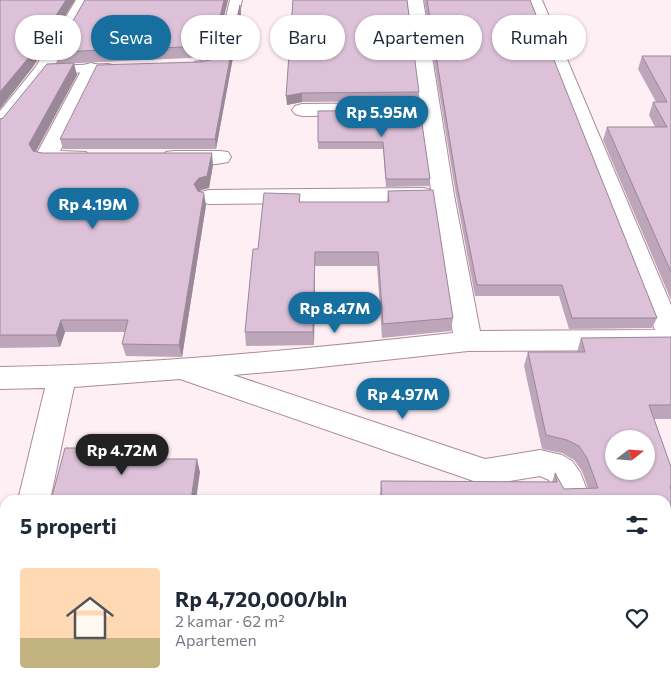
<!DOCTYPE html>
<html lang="id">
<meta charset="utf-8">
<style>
:root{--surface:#fff;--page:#f6f6f7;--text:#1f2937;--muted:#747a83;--line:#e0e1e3;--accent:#176f9f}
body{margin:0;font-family:Commissioner,sans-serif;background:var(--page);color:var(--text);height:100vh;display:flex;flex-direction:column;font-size:19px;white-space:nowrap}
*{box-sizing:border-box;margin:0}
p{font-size:16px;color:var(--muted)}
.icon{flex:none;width:28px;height:28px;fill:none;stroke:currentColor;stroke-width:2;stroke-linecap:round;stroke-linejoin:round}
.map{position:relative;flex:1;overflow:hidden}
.details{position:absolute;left:0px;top:495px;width:671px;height:195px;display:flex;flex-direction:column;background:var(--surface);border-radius:15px 15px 0 0;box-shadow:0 1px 4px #0004}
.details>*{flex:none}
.guide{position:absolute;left:15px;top:15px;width:641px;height:45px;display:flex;gap:10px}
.needle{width:32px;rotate:73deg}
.fabs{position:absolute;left:605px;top:430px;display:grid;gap:10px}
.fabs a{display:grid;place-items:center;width:50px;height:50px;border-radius:50%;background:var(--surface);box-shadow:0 1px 4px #0004;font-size:25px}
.price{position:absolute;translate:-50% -42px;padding:0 11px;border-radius:18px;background:var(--accent);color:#fff;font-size:16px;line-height:32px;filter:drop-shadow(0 1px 2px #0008)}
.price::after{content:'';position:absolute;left:50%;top:30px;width:15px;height:11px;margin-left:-8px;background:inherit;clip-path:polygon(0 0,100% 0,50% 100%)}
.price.selected{background:#222;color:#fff}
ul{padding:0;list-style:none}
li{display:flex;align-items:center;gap:15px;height:125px;padding:0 20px}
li+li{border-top:1px solid var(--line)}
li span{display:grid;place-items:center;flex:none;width:140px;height:100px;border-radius:5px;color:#555}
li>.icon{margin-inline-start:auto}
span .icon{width:60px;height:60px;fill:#fffc;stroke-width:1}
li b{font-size:21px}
h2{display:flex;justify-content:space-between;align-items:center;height:60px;padding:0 20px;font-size:21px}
.chip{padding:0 18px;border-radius:22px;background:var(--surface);box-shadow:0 1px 4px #0004;font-size:18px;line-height:45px}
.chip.selected{background:var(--accent);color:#fff}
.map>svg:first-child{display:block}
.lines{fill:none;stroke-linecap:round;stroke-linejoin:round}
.lane-casing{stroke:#ac8b97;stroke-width:2}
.street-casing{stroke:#ac8b97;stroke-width:2}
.lane{fill:#fff;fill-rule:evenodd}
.street{fill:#fff;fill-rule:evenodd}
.wall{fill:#bda6ba}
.shaded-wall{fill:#9a8797}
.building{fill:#dcc1d8;stroke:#9a8797;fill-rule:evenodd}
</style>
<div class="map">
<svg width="671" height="690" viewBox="0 0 671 690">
<rect width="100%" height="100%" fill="#feeff4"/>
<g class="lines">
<!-- lane casing -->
<g class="lane-casing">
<g id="lane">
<path d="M230,0H242C239,11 234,51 228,58C221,66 206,70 195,68L193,65L195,62L211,59L217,54Z"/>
<path d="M108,64L113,65L115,68L113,71L47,74L40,70L47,66Z"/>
</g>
</g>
<!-- street casing -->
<g class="street-casing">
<g id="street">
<path d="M76,0H92L52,70L7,128L0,130V111L35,68Z"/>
<path d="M407,0H423L454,195L480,331L655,330L529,6L523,0H542L671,305V350L468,351L302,369L233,375L485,459L540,450L562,455L572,461L580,472L591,500H559L549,480L540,476L485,485L180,379L74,387L50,500H18L45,388L0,389V367C151,365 303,349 453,333L432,199L424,202L209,204L201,202L198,197L201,192L209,190L424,188L431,190L421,115L302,116L295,114L292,110L295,106L302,104L420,103Z"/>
<path d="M91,63L98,65L100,69L60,151L86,152L89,157L86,162C71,165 53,165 38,162L35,157L82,69L84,65Z"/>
<path d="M174,151H220L228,152L231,157L228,162C210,166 184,166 166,162L163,157L166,152Z"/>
<path d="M50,685H91L93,690H52Z"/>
</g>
</g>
<!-- lane -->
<use href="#lane" class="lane"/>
<!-- street -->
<use href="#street" class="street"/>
</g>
<!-- wall -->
<g class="wall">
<path d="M85,0H228L215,53L210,57L58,64L55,52Z"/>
<path d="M293,0L419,92L418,101L302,102L287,105Z"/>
<path d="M424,0H530L657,318L652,328L569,329L559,296H475L456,195Z"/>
<path d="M241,14L216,149H63L60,139L200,62L219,58L231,46Z"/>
<path d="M642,56H671V300L603,140L607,127H655L649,115L653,102H656L638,69Z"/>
<path d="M77,75L36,152L42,153L213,165L209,188L201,190L200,192L206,205L182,357L126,356L122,344L125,332H65L60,347L0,348V119L3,118Z"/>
<path d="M420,110L430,179L429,186L386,187L383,149H318V111Z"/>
<path d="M388,191L453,318L451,331L382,338L377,266H315L314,345L246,346L245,332L258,249L300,194V202H387Z"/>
<path d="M671,337V419H654L671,467V690H220V685H666V500H380V494L381,481L552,482L555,473L564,489L588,488L582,471L574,460L562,453L542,449L524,366L528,352H577L581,338Z"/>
</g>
<!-- shaded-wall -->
<g class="shaded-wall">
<path d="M66,0H75L33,67L0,109V92Z"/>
<path d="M224,0H228L215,53L210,57L209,46Z"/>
<path d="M240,5L241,14L216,149L215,139Z"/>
<path d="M74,63L77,75L33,156L29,144Z"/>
<path d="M302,93V102L287,105L286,96Z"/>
<path d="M212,153L213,165L209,188L201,190L196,196L194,184Z"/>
<path d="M204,193L206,205L182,357L179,345Z"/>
<path d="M315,252V266L314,345L313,332Z"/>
<path d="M61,320L65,332L60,347L56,335Z"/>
<path d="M137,448L142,461L135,459Z"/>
<path d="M197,459L200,472L196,500H191Z"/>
<path d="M0,600L4,606L0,619Z"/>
</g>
<!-- building -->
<g class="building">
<path d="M0,0H66L30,56L0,92Z"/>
<path d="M85,0H224L214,42L209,46L55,52Z"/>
<path d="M293,0H407L419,92L302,93L286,96Z"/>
<path d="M427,0H530L657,318H572L562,285H477L457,185Z"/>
<path d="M240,5L215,139H60L97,65L200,62L219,58L231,46Z"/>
<path d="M642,56H671V272L607,127H667L653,102H667Z"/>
<path d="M74,63L29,144L33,151L42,153H212L207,176L199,178L194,184L198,191L204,193L179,345L122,344L128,320H61L56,335H0V119L3,118L47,64Z"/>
<path d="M420,110L430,179H386L383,142H318V111Z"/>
<path d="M433,190L453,318L383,324L378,252H315L313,332H245L253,249H258L264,193L300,194L299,202H389L388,191Z"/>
<path d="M671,337V405H649L671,467V486H670L671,490V690H521L520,685H666V500H382L381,481L557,482L555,473L564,489L598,488L587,458L579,446L567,440L546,435L528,352H585L581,338ZM614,439H646V471H614Z"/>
<path d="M65,448H137L135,459H197L191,500H51Z"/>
<rect x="220" y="685" width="186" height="5"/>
<rect x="0" y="687" width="31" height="3"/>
</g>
</svg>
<div class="fabs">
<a><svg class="needle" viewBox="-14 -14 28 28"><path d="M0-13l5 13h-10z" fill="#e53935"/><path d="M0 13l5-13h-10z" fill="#747a83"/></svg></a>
</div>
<b class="price" style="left:382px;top:138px">Rp 5.95M</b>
<b class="price" style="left:93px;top:230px">Rp 4.19M</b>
<b class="price" style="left:335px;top:334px">Rp 8.47M</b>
<b class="price" style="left:403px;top:420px">Rp 4.97M</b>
<b class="price selected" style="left:122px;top:476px">Rp 4.72M</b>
<div class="guide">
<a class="chip">Beli</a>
<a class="chip selected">Sewa</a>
<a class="chip">Filter</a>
<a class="chip">Baru</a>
<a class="chip">Apartemen</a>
<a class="chip">Rumah</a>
</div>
<section class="details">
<h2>5 properti<svg class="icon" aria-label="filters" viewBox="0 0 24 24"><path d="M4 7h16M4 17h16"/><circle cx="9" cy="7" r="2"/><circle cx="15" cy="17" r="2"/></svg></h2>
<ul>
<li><span style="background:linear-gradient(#ffd9b3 70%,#c2b280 0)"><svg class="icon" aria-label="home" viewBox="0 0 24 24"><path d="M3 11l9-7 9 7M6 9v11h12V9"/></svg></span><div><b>Rp 4,720,000/bln</b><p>2 kamar · 62 m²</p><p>Apartemen</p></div><svg class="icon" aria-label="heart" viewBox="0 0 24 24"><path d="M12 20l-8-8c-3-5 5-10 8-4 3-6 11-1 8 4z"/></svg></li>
</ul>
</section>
</div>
